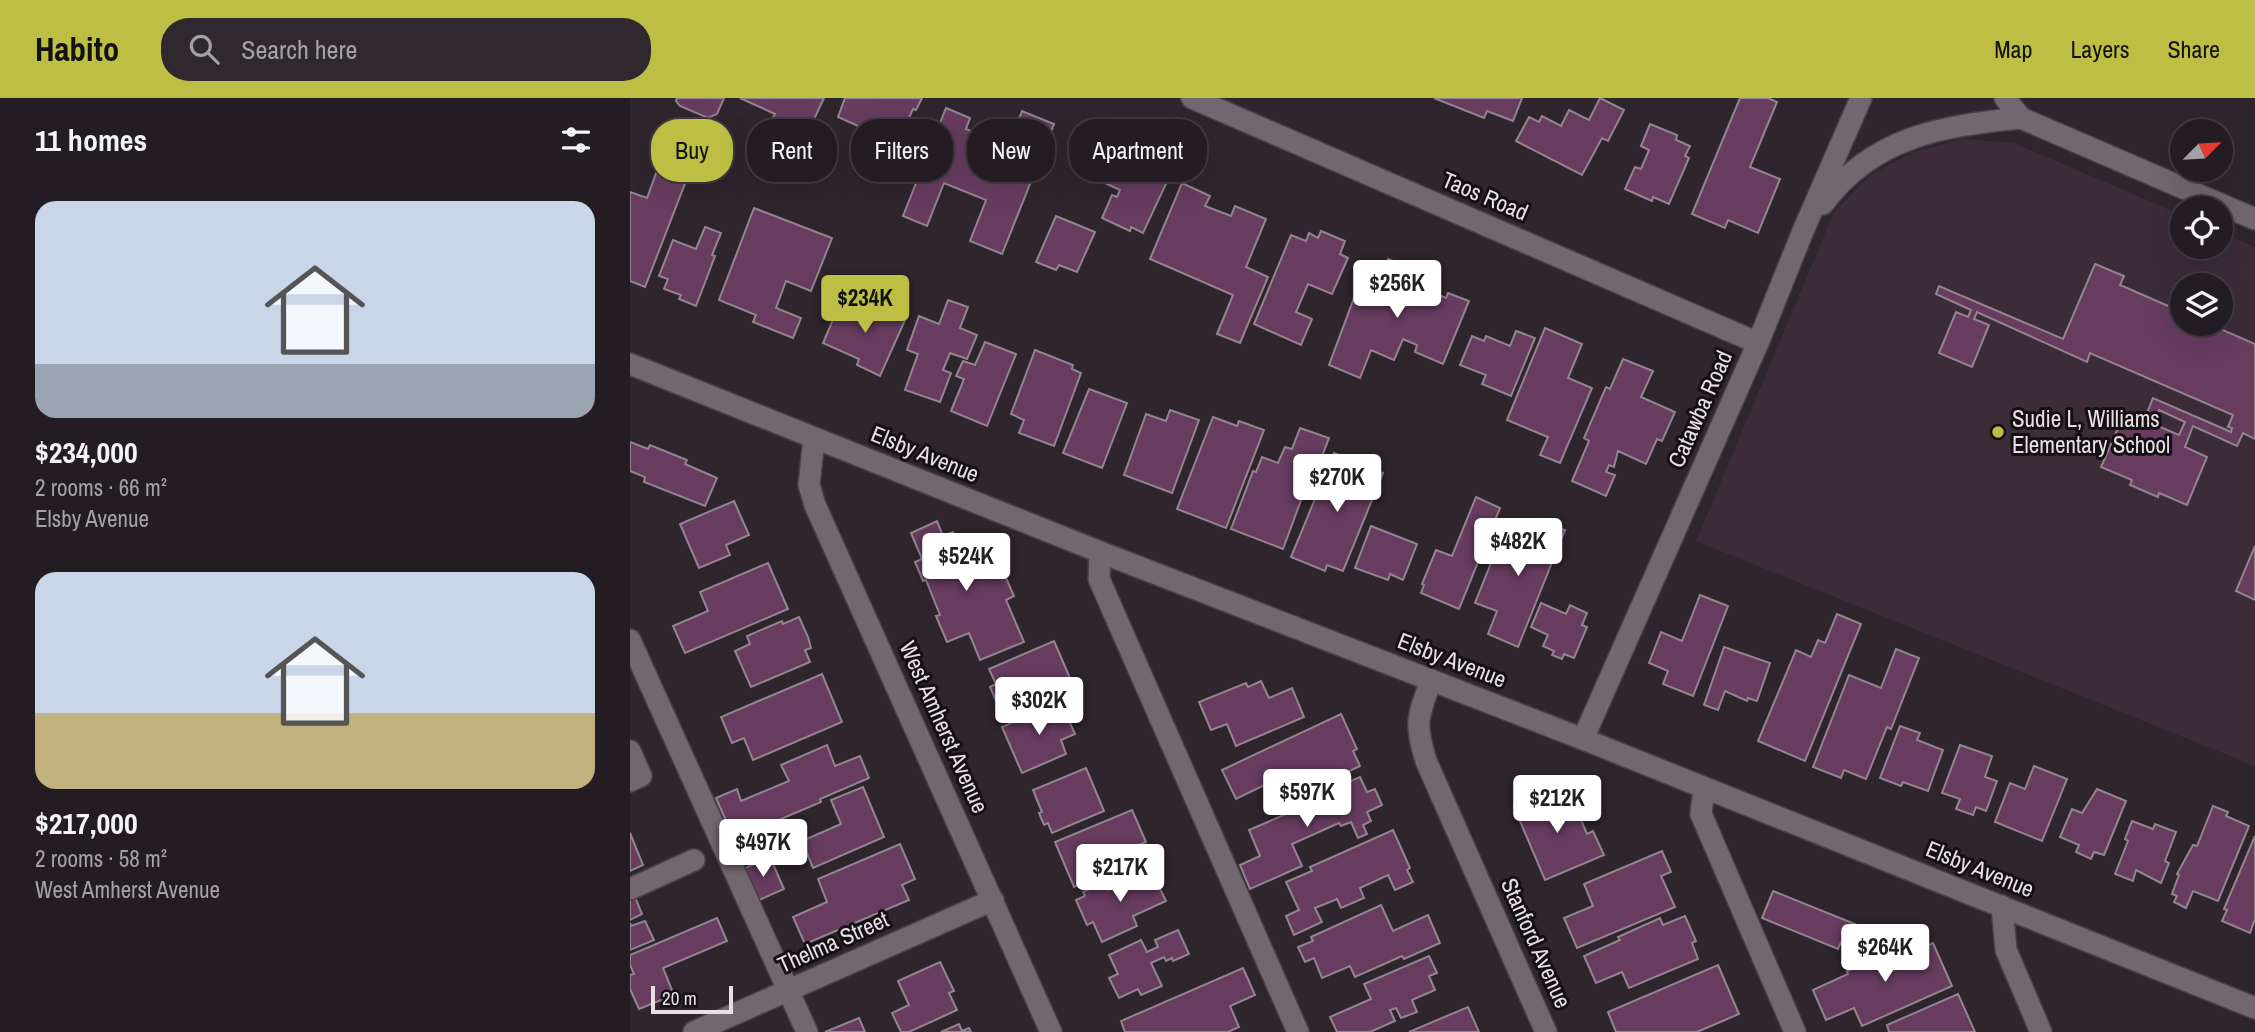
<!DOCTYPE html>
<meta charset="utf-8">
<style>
:root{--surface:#231c22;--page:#2f292f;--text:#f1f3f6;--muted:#a3a1a5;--line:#403a40;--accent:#bcbf44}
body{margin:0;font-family:"Archivo Narrow",sans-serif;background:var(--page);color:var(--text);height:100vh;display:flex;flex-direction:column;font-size:26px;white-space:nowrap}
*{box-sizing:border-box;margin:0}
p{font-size:23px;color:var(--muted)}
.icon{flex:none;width:38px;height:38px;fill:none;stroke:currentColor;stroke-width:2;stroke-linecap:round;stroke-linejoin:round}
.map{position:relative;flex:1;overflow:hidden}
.side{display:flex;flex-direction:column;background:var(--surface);width:630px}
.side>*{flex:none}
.hud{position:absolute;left:21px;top:21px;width:665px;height:63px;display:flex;gap:14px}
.needle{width:46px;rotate:66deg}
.controls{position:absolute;left:1540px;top:21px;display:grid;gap:14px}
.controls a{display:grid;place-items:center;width:63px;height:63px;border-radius:50%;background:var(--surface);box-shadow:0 7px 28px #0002,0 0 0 2px var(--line);font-size:35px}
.scale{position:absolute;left:21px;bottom:18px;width:82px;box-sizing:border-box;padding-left:7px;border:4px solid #e6dfe4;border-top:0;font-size:19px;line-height:24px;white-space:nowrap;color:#e6dfe4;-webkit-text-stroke:5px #141013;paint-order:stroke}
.price{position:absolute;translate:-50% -60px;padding:0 16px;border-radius:7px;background:#fff;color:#222;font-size:23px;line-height:46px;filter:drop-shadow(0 2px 4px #0008)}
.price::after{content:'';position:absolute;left:50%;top:42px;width:21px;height:16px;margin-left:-10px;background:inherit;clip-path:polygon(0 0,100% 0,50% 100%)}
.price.active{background:var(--accent);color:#111}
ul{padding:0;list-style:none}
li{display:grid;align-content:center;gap:14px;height:371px;padding:0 35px}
li span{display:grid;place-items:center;height:217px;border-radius:21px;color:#555}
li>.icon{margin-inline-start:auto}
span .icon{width:126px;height:126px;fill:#fffc;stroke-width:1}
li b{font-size:30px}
h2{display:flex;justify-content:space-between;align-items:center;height:84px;padding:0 35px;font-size:30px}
.chip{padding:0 24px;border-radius:28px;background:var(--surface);box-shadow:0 7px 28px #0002,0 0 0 2px var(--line);font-size:24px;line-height:63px}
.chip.active{background:var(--accent);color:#111}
header{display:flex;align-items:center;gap:42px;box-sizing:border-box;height:98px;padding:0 35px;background:var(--accent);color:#111}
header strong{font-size:33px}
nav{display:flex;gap:38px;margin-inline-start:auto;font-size:24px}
.search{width:490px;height:63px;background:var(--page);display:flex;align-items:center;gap:18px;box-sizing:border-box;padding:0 24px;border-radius:28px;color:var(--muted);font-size:26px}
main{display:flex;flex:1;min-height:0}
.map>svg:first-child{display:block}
.built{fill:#3b2c38;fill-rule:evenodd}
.building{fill:#673c5f;stroke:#92858f;stroke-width:2;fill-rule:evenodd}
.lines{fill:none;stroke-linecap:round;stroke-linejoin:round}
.minor-casing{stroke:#494047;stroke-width:24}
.minor{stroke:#72666f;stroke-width:21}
.poi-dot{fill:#bcbf44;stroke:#141013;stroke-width:2.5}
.labels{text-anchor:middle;stroke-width:6;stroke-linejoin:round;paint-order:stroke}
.street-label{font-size:23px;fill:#e6dfe4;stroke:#141013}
.poi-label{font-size:23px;fill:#e6dfe4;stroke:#141013;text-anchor:start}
</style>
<header>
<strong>Habito</strong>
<div class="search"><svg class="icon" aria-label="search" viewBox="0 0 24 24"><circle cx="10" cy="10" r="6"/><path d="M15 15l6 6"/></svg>Search here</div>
<nav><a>Map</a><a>Layers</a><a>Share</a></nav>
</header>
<main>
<section class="side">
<h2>11 homes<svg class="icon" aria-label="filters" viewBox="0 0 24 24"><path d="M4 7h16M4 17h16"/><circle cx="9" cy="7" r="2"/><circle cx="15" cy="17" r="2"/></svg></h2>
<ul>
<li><span style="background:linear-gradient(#c9d6e8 75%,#9aa5b1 0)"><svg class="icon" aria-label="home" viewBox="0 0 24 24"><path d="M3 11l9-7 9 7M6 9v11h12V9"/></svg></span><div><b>$234,000</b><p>2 rooms · 66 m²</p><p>Elsby Avenue</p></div></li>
<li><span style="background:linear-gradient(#c9d6e8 65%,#c2b280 0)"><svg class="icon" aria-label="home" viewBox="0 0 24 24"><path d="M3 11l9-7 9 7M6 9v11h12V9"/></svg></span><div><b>$217,000</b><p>2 rooms · 58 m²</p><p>West Amherst Avenue</p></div></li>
</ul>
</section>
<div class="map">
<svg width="1625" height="934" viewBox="0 0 1625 934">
<rect width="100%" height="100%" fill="#2f252d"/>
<!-- built -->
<path class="built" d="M1332,41L1384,45L1552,117V149H1591V134L1625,149V668L1066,443L1204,114L1240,77L1284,54ZM1552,187H1591V226H1552Z"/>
<!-- building -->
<g class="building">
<path d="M47,0H94L87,16L78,20L50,8L46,3Z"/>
<path d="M110,0H194L177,36L142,21L145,16Z"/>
<path d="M215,0H292L286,12L283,11L271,37L263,34L252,59L228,49L235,31L208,19Z"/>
<path d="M804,0H892L883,23L857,13L854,20Z"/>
<path d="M970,0L994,12L978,43L972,40L952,77L886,43L899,19L909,24L912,18L931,28L939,12L959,22Z"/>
<path d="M1110,0H1138L1147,4L1120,69L1150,81L1128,135L1098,122L1095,130L1062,116Z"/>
<path d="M316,10L340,20L336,31L378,49L392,13L424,26L372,156L340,143L356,102L314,85L297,128L273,118Z"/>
<path d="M1020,26L1047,37L1046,42L1060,48L1055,58L1059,60L1039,106L1023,99L1022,103L995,91L1005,69L1011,71L1019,52L1011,48Z"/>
<path d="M453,46L481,59L478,64L503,75L509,61L541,75L513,135L501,129L500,133L472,120L482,97L487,99L490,92L443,70Z"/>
<path d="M32,59L61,70L15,189L0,183V94L17,100Z"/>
<path d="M552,85L580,98L575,108L601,118L605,108L636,121L616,169L638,179L610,245L587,236L603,197L520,161Z"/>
<path d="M124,110L202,140L181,193L156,183L146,210L171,220L163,240L123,224L126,217L89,202Z"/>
<path d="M426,118L465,134L447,174L429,167L426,172L406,164Z"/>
<path d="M75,129L91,135L82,157L85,158L66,208L49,201L51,197L34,191L38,181L29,178L43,142L66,151Z"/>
<path d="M691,133L715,143L710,156L718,160L702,196L678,186L666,214L682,221L671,247L624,226L661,137L676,143L679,135L688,140Z"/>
<path d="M758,161L788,173L785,182L806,190L804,195L816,200L818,195L839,203L813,266L785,254L787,247L773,241L764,262L741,252L730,280L699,267L731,181L747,188Z"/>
<path d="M1465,166L1494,178L1490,187L1552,214V226H1579L1625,246V341L1613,335L1607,348L1563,328L1555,349L1577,359L1557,407L1529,395L1528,399L1500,387L1502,382L1471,369L1492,321L1511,330L1523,300L1601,334L1602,330L1598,329L1603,317L1460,255L1457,264L1347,214L1344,221L1359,227L1342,269L1309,255L1326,214L1338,219L1341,212L1306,196L1309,188L1433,241ZM1529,312L1555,324L1549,337L1523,326Z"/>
<path d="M318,202L338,209L330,230L347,237L337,261L320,255L313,272L321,275L310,304L275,292L288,256L277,252L289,218L309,226Z"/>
<path d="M211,203L239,215L243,206L276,220L250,278L227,267L229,261L193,245Z"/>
<path d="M915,230L952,246L938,280L962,290L930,365L910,357L918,339L877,322Z"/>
<path d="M886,233L905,240L881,298L852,286L856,277L830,267L842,238L854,243L856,238L880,248Z"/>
<path d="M355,244L386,256L357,328L321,313L334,281L326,278L333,263L345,267Z"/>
<path d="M405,252L443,267L442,271L451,275L424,348L389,335L394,322L381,316Z"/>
<path d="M993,261L1023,273L1011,299L1045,314L1032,343L1027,341L1016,366L988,353L984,369L979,367L976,374L985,377L976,398L942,383L959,343L954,340L976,289L980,291Z"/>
<path d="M459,291L497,305L472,370L433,355Z"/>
<path d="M540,312L569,322L542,395L494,377L516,316L536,323Z"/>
<path d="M583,319L607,328L609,323L634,332L596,430L547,411Z"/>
<path d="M670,330L699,340L684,379L680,378L653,451L601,431L623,373L626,374L632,359L648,365L655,349L662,351Z"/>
<path d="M0,344L18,351L20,347L57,362L55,366L87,380L75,408L14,384L15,379L0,373Z"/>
<path d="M704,355L753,375L713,473L697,467L695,473L661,459Z"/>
<path d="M846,399L870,410L829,511L791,495L794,487L792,486L806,452L822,458Z"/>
<path d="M104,403L119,437L96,447L100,457L69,470L50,426Z"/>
<path d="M907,421L935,432L888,549L858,536L867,513L845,505L877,425L901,435Z"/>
<path d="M307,423L313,438L323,434L328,445L336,441L344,459L347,457L356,478L372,471L384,498L376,502L394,544L350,562L339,535L317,544L306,518L310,517L296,482L293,483L285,464L292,461L281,435Z"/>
<path d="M741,428L787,446L773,482L760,476L758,482L725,470Z"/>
<path d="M1625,448V502L1606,493Z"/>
<path d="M138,465L158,511L55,555L43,528L78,513L70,494Z"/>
<path d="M1070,497L1098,508L1063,598L1033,586L1038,573L1019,565L1031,534L1052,543Z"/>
<path d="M911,505L936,516L940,507L957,515L952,527L957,529L944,560L934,556L932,561L922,557L924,553L913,548L918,537L901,529Z"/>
<path d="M1207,516L1231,526L1175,663L1128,643L1166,552L1181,559L1188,542L1195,545Z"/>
<path d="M169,519L178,539L181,550L175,552L180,564L121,589L105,553L120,546L117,538L152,523L153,526Z"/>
<path d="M424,543L443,587L378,615L372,600L366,603L360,589L366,586L359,571Z"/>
<path d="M1094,549L1140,565L1127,603L1118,600L1117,603L1095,593L1088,612L1074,607Z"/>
<path d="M1266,551L1289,560L1261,631L1257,629L1236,681L1214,672L1211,680L1183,669L1219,577L1251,590Z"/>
<path d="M192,576L212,624L123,662L114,640L102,645L91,619Z"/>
<path d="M631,583L639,600L662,590L674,619L606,648L597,626L581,632L569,604L616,585L618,589Z"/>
<path d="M430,603L445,636L431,642L436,656L392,675L372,629Z"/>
<path d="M711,616L727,651L723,653L730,668L703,681L699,672L653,694L647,681L606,701L592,672Z"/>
<path d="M1270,628L1290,635L1287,642L1313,652L1298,693L1273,684L1271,688L1250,680Z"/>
<path d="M197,647L205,668L230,658L239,680L190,701L191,704L104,741L86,700L107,691L111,703L159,683L151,667Z"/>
<path d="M1330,647L1362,658L1355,679L1367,683L1356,713L1346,709L1343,717L1326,711L1330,701L1312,695Z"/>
<path d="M1404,668L1437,681L1412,743L1365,724L1380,685L1395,691Z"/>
<path d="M456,670L474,713L422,735L418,725L414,727L409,715L412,714L403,692Z"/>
<path d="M730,679L737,694L745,691L752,707L737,714L741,723L733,727L737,736L728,740L721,724L711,728L709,725L662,746L672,768L620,791L610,767L630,758L619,732L656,716L654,712Z"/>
<path d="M233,689L254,739L183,770L172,743L211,726L201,702Z"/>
<path d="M1467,691L1496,703L1474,757L1464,754L1461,761L1446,754L1449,747L1430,739L1442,711L1452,715Z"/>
<path d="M934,694L941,710L945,708L957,736L963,733L974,757L915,782L884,709L913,696L915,702Z"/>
<path d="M1583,708L1598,714L1596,718L1619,728L1588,803L1563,793L1556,810L1544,804L1547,798L1542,796L1549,777L1547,776L1563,747L1567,748Z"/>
<path d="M502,712L516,744L479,759L484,772L444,789L425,744Z"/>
<path d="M1502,723L1523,731L1525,726L1546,734L1535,763L1539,765L1531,785L1506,772L1503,783L1485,776L1498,743L1495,741Z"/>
<path d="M763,732L780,770L777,772L783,784L765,792L758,777L730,790L734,800L711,810L707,801L685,810L692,824L664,837L656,818L669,812L656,784L682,773L680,769Z"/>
<path d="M0,735L13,767L0,773Z"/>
<path d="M1625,738V821L1620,835L1592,823L1597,812L1594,811Z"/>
<path d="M270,746L285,781L272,787L279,802L175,846L163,819L197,804L188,781Z"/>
<path d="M1032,753L1041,774L1031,778L1045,809L947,850L934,820L963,808L954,786Z"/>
<path d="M140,759L154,791L127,803L113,771Z"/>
<path d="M521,772L536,803L503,818L507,828L472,844L463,824L457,827L446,802L455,798L453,794L474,784L478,792Z"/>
<path d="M1143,793L1230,828L1221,848L1211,844L1208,851L1132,820Z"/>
<path d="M5,799L12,816L0,822V801Z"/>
<path d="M751,807L763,833L798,817L810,845L774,861L772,858L725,879L720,868L692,880L684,860L675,864L668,849L683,843L681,839Z"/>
<path d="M1055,818L1066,843L1062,845L1068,861L999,890L992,874L966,885L954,858L990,842L988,839L1030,820L1033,827Z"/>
<path d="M87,820L97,843L33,870L44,897L9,911L0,891V877L4,876L0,867V857Z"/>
<path d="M15,823L24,842L0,852V825L1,828Z"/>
<path d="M548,832L559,856L543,863L542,860L536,863L534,859L521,865L532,888L511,897L508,891L489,900L479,880L488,876L479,857L511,842L517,854L528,849L525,842Z"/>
<path d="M1283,844L1287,852L1303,845L1322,888L1232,928L1224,910L1196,922L1183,892L1218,876L1217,873Z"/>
<path d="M799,858L807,875L799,878L805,892L782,902L787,914L771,920L766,910L760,912L765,923L740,934H707L700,919L741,901L734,886Z"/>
<path d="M310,864L324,893L319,895L327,912L279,934H271L262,915L279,907L268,883Z"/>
<path d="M1088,867L1109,916L1067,934H986L978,914Z"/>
<path d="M613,870L625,897L600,908L609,929L598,934H495L491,923Z"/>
<path d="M1328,896L1345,934H1259L1257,927Z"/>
<path d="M838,909L849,934H779Z"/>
<path d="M229,920L235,934H195Z"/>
<path d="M329,926L332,933L339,930L341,934H311Z"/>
</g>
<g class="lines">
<!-- minor casing -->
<g class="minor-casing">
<g id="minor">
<path d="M562,0L1128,245"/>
<path d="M1375,0L1391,20L1625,121"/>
<path d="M1193,106C1243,38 1313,28 1391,20"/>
<path d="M0,266L470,454L953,641L1625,910"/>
<path d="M184,340L179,387L185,407L421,934"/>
<path d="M470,454L469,481L668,934"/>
<path d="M0,542L177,934"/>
<path d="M801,582C788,619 784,624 796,663L916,934"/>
<path d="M953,641L1128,245L1173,133L1231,0"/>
<path d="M0,653L11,678L0,683"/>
<path d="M1074,691L1071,716L1165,934"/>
<path d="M0,791L64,762"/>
<path d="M1372,808L1376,852L1411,934"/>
<path d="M64,934L363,802"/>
</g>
</g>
<!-- minor -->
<use href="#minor" class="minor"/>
</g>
<!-- markers -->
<circle class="poi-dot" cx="1368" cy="334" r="7"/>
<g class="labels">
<!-- street labels -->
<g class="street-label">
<text transform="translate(855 98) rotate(23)" y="8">Taos Road</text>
<text transform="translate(1070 311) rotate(-66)" y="8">Catawba Road</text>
<text transform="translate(295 356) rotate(22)" y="8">Elsby Avenue</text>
<text transform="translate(822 562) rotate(21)" y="8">Elsby Avenue</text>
<text transform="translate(314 629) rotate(66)" y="8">West Amherst Avenue</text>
<text transform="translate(1350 771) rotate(22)" y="8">Elsby Avenue</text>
<text transform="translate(203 844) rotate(-24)" y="8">Thelma Street</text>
<text transform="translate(906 845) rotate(66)" y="8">Stanford Avenue</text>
</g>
<!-- poi labels -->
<g class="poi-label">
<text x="1382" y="329">Sudie L, Williams<tspan x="1382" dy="26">Elementary School</tspan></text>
</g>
</g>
</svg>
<div class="controls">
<a><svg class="needle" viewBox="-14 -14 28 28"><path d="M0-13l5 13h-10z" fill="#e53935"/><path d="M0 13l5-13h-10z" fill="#a3a1a5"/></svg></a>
<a><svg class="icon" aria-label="locate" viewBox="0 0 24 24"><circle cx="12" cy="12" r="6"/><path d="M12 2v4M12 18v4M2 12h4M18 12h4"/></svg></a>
<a><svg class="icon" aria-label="layers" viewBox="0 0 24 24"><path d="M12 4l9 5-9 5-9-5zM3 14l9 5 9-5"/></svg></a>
</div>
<div class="scale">20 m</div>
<b class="price" style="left:767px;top:222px">$256K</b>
<b class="price active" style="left:235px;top:237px">$234K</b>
<b class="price" style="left:707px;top:416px">$270K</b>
<b class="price" style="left:888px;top:480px">$482K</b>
<b class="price" style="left:336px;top:495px">$524K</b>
<b class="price" style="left:409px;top:639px">$302K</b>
<b class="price" style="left:677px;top:731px">$597K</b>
<b class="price" style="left:927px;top:737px">$212K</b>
<b class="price" style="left:133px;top:781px">$497K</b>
<b class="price" style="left:490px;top:806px">$217K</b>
<b class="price" style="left:1255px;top:886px">$264K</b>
<div class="hud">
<a class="chip active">Buy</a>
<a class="chip">Rent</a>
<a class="chip">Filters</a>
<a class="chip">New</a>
<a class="chip">Apartment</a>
</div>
</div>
</main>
